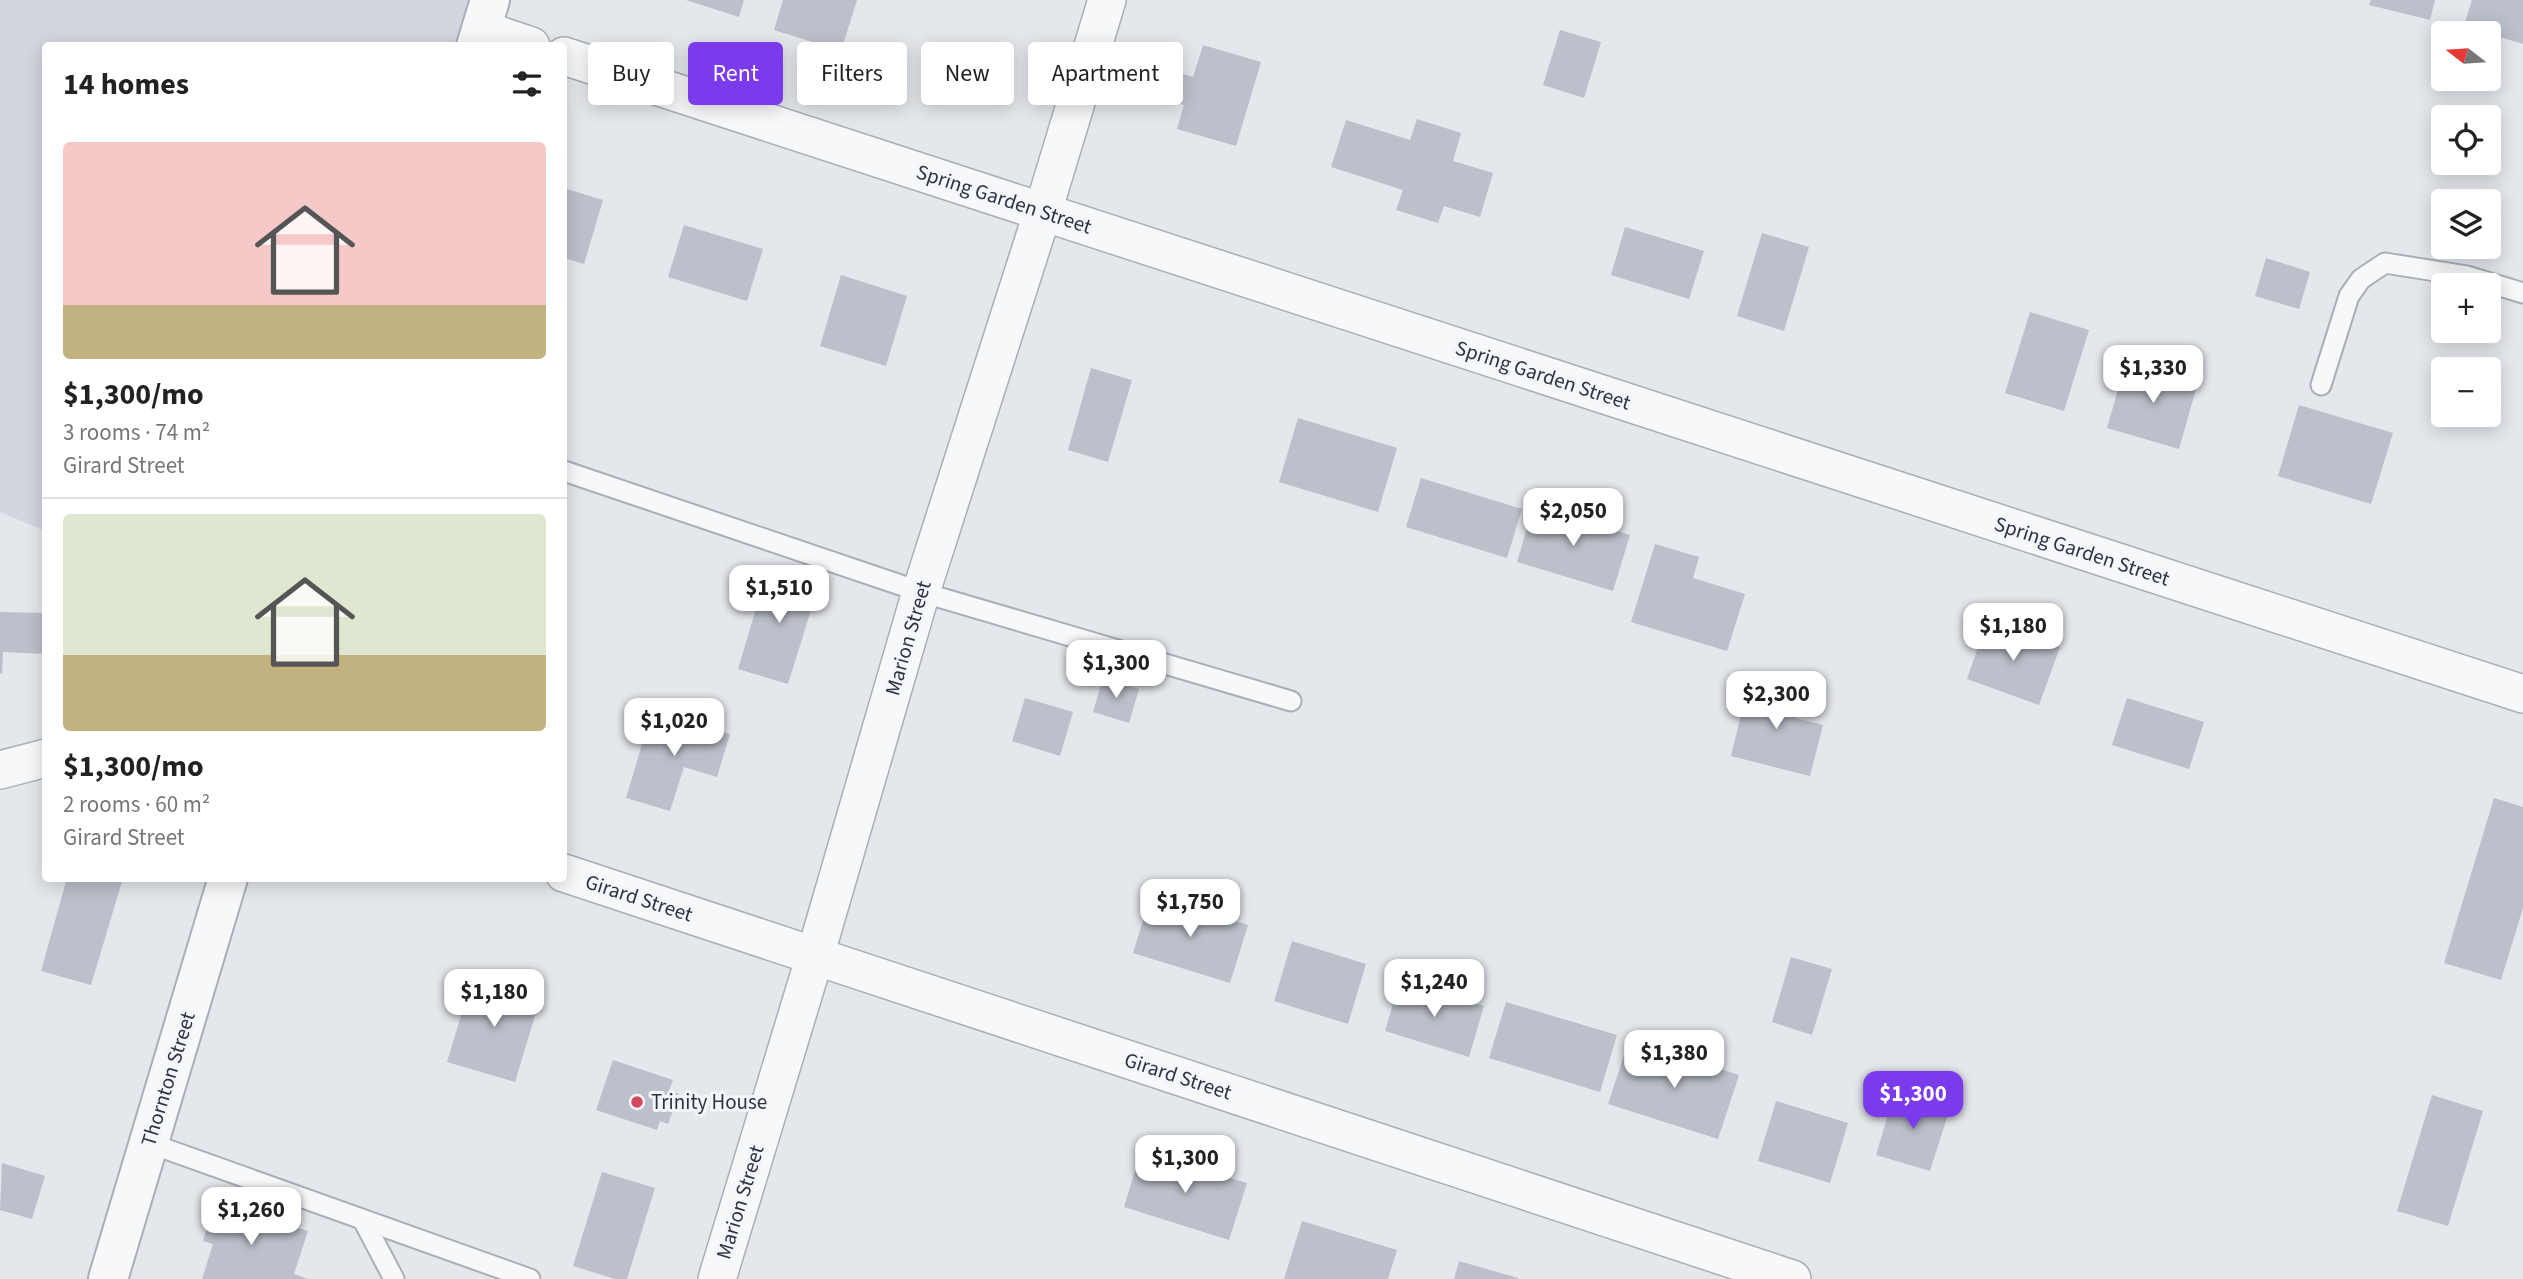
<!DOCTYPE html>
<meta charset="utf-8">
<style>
:root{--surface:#fff;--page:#f2f2f2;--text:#222;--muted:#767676;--line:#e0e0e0;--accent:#7c3aed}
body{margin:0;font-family:"Source Sans 3",sans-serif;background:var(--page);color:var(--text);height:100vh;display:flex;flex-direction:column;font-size:26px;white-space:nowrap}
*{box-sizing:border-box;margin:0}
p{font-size:23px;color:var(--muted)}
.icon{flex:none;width:38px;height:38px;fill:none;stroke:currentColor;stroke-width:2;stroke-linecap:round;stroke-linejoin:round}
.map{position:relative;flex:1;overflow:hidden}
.side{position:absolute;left:42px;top:42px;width:525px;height:840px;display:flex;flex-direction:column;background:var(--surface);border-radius:7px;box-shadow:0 4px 18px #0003}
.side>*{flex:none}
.guide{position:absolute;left:588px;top:42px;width:665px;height:63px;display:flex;gap:14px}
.needle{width:46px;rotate:287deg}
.fabs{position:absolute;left:2431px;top:21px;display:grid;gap:14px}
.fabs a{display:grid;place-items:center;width:70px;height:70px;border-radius:7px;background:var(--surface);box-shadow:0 4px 18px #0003;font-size:35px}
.price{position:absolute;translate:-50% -60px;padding:0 16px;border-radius:14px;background:#fff;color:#222;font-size:23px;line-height:46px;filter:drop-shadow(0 2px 4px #0008)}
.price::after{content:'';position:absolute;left:50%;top:42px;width:21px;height:16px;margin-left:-10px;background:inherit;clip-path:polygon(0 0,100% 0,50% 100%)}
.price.active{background:var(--accent);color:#fff}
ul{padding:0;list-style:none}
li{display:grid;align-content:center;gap:14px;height:371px;padding:0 21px}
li+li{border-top:2px solid var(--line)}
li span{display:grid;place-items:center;height:217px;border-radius:7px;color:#555}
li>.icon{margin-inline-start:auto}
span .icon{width:126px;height:126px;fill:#fffc;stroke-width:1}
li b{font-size:30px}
h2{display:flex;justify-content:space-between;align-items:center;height:84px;padding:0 21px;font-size:30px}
.pill{padding:0 24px;border-radius:7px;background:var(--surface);box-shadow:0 4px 18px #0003;font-size:24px;line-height:63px}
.pill.active{background:var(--accent);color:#fff}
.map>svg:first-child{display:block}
.built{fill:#d2d6de}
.building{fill:#bbc0ca}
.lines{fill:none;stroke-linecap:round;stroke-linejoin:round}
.service-casing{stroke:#a9aeb7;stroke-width:23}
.minor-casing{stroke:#a9aeb7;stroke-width:40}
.tertiary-casing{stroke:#a9aeb7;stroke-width:42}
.service{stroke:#f7f8fa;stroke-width:19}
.minor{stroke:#f7f8fa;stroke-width:37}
.tertiary{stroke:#f7f8fa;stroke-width:38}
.poi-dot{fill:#d1495b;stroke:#f4f6f9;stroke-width:2.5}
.labels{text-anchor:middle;stroke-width:6;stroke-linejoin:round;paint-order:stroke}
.street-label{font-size:21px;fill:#2b3445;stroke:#f4f6f9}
.poi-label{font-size:21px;fill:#2b3445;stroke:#f4f6f9;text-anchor:start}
</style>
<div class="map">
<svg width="2523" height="1279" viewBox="0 0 2523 1279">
<rect width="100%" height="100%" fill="#e4e7ec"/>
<!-- built -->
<path class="built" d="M0,0H490L476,45L46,46L45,531L0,512Z"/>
<!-- building -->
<g class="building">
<path d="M686,0H744L739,17Z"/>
<path d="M783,0H857L841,51L774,30Z"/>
<path d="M2371,0H2435L2430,20L2369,5Z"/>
<path d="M2472,0H2523V44L2464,26Z"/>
<path d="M1560,30L1601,42L1584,98L1543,85Z"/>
<path d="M1203,45L1261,62L1236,146L1177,129L1184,105L1153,96L1162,68L1193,77Z"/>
<path d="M1417,119L1461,133L1453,161L1493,173L1480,217L1444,206L1438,223L1396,210L1403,190L1331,167L1346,120L1410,140Z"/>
<path d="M564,188L603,200L584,264L564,258Z"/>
<path d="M684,225L763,249L747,301L668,277Z"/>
<path d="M1625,227L1704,251L1689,299L1611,275Z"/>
<path d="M1762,233L1809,247L1784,331L1737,316Z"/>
<path d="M2266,258L2310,272L2299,309L2255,296Z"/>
<path d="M841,275L907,296L886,366L820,346Z"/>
<path d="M2030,312L2089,330L2064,411L2005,393Z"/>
<path d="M2126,362L2198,382L2179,449L2107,428Z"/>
<path d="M1091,368L1132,380L1108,462L1068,450Z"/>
<path d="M2299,405L2393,433L2371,504L2278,476Z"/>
<path d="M1298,418L1397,448L1378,512L1279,482Z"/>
<path d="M1421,478L1522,509L1507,558L1406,527Z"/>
<path d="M1534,505L1630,535L1613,591L1517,562Z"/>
<path d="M1655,544L1699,557L1693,578L1745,594L1727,651L1631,622Z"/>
<path d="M769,565L820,581L788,684L738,669Z"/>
<path d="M0,612L46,613V654L3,652L2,674L0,673Z"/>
<path d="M1987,621L2060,647L2039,705L1967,679Z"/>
<path d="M1103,678L1139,689L1129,723L1093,712Z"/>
<path d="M1749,682L1800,695L1795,718L1823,725L1810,776L1731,756Z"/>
<path d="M1025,698L1073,712L1060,756L1012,741Z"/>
<path d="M2127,698L2204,722L2189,769L2112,745Z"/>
<path d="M652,711L730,734L717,777L684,767L670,811L626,798Z"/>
<path d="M2494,798L2523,807V908L2501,980L2444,963Z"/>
<path d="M67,878H123L91,985L41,971Z"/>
<path d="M1151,895L1248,925L1230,983L1133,953Z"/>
<path d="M1292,941L1366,964L1348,1024L1274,1001Z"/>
<path d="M1791,957L1832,969L1812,1035L1772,1022Z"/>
<path d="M473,976L541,996L515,1082L447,1062Z"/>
<path d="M1400,980L1484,1006L1469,1057L1385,1031Z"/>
<path d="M1506,1002L1617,1035L1600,1092L1489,1058Z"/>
<path d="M1629,1040L1739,1075L1718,1139L1608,1104Z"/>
<path d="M613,1060L673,1080L669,1091L679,1094L668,1124L660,1121L657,1130L596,1110Z"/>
<path d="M1895,1091L1950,1108L1930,1171L1876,1155Z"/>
<path d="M2432,1095L2483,1111L2448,1226L2397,1211Z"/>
<path d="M1776,1101L1848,1123L1830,1183L1758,1161Z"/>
<path d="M1141,1151L1247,1183L1229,1240L1124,1207Z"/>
<path d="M2,1163L45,1176L32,1219L0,1210Z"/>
<path d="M602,1172L655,1188L627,1279H615L573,1266Z"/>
<path d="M214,1203L308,1231L294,1274L308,1279H202L213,1244L203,1241Z"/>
<path d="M1302,1221L1397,1250L1388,1279H1284Z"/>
<path d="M1459,1261L1518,1278V1279H1454Z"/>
</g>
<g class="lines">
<!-- service casing -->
<g class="service-casing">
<g id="service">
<path d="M2321,385L2349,296L2361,279L2385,263L2467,276L2523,293"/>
<path d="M564,471L921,592L1291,701"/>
<path d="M149,1143L530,1279"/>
<path d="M363,1220L394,1279"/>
</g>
</g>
<!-- minor casing -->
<g class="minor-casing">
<g id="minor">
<path d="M481,29L531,46"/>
<path d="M564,56L2523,694"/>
<path d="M0,770L46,758"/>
<path d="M564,873L1792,1279"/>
<path d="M717,1279L815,956L921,592L1043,211L1107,0"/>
</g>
</g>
<!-- tertiary casing -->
<g class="tertiary-casing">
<g id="tertiary">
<path d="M476,46L490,0"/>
<path d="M108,1279L228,878"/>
</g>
</g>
<!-- service -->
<use href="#service" class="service"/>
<!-- minor -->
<use href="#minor" class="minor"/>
<!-- tertiary -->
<use href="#tertiary" class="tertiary"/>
</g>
<!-- markers -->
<circle class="poi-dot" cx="637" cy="1102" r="7"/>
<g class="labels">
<!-- street labels -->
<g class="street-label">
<text transform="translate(1004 199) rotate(18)" y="7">Spring Garden Street</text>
<text transform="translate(1543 375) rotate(18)" y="7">Spring Garden Street</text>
<text transform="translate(2082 551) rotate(18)" y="7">Spring Garden Street</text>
<text transform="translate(908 638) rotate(-74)" y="7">Marion Street</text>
<text transform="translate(639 898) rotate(18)" y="7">Girard Street</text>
<text transform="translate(1178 1076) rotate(18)" y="7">Girard Street</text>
<text transform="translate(168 1079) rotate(-73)" y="7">Thornton Street</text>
<text transform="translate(740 1202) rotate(-73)" y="7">Marion Street</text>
</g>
<!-- poi labels -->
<g class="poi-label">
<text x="651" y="1109">Trinity House</text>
</g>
</g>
</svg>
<div class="fabs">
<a><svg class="needle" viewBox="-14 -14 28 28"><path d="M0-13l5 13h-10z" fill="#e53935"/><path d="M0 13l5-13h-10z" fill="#767676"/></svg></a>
<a><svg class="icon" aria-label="locate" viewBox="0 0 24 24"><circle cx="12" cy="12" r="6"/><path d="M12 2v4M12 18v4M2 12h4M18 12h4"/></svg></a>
<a><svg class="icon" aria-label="layers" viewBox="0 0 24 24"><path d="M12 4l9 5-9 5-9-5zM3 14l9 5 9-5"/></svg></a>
<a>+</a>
<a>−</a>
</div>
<b class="price" style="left:2153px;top:405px">$1,330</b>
<b class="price" style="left:1573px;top:548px">$2,050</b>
<b class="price" style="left:779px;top:625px">$1,510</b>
<b class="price" style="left:2013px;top:663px">$1,180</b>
<b class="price" style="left:1116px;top:700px">$1,300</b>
<b class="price" style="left:1776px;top:731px">$2,300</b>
<b class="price" style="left:674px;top:758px">$1,020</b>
<b class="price" style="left:1190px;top:939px">$1,750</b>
<b class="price" style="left:1434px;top:1019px">$1,240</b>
<b class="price" style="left:494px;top:1029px">$1,180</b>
<b class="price" style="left:1674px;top:1090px">$1,380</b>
<b class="price active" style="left:1913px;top:1131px">$1,300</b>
<b class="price" style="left:1185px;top:1195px">$1,300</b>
<b class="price" style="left:251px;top:1247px">$1,260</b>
<div class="guide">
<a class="pill">Buy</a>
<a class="pill active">Rent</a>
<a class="pill">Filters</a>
<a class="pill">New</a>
<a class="pill">Apartment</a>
</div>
<section class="side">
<h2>14 homes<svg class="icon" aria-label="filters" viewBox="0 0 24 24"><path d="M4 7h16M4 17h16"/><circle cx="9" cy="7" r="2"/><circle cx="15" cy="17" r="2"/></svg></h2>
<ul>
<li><span style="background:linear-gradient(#f6c9c9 75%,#c2b280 0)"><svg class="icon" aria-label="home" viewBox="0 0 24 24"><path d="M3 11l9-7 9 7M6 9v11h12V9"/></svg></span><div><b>$1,300/mo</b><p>3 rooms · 74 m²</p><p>Girard Street</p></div></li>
<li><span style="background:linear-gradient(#dfe7d0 65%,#c2b280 0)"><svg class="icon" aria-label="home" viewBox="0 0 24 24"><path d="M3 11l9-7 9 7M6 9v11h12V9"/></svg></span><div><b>$1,300/mo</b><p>2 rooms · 60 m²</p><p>Girard Street</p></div></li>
</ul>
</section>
</div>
